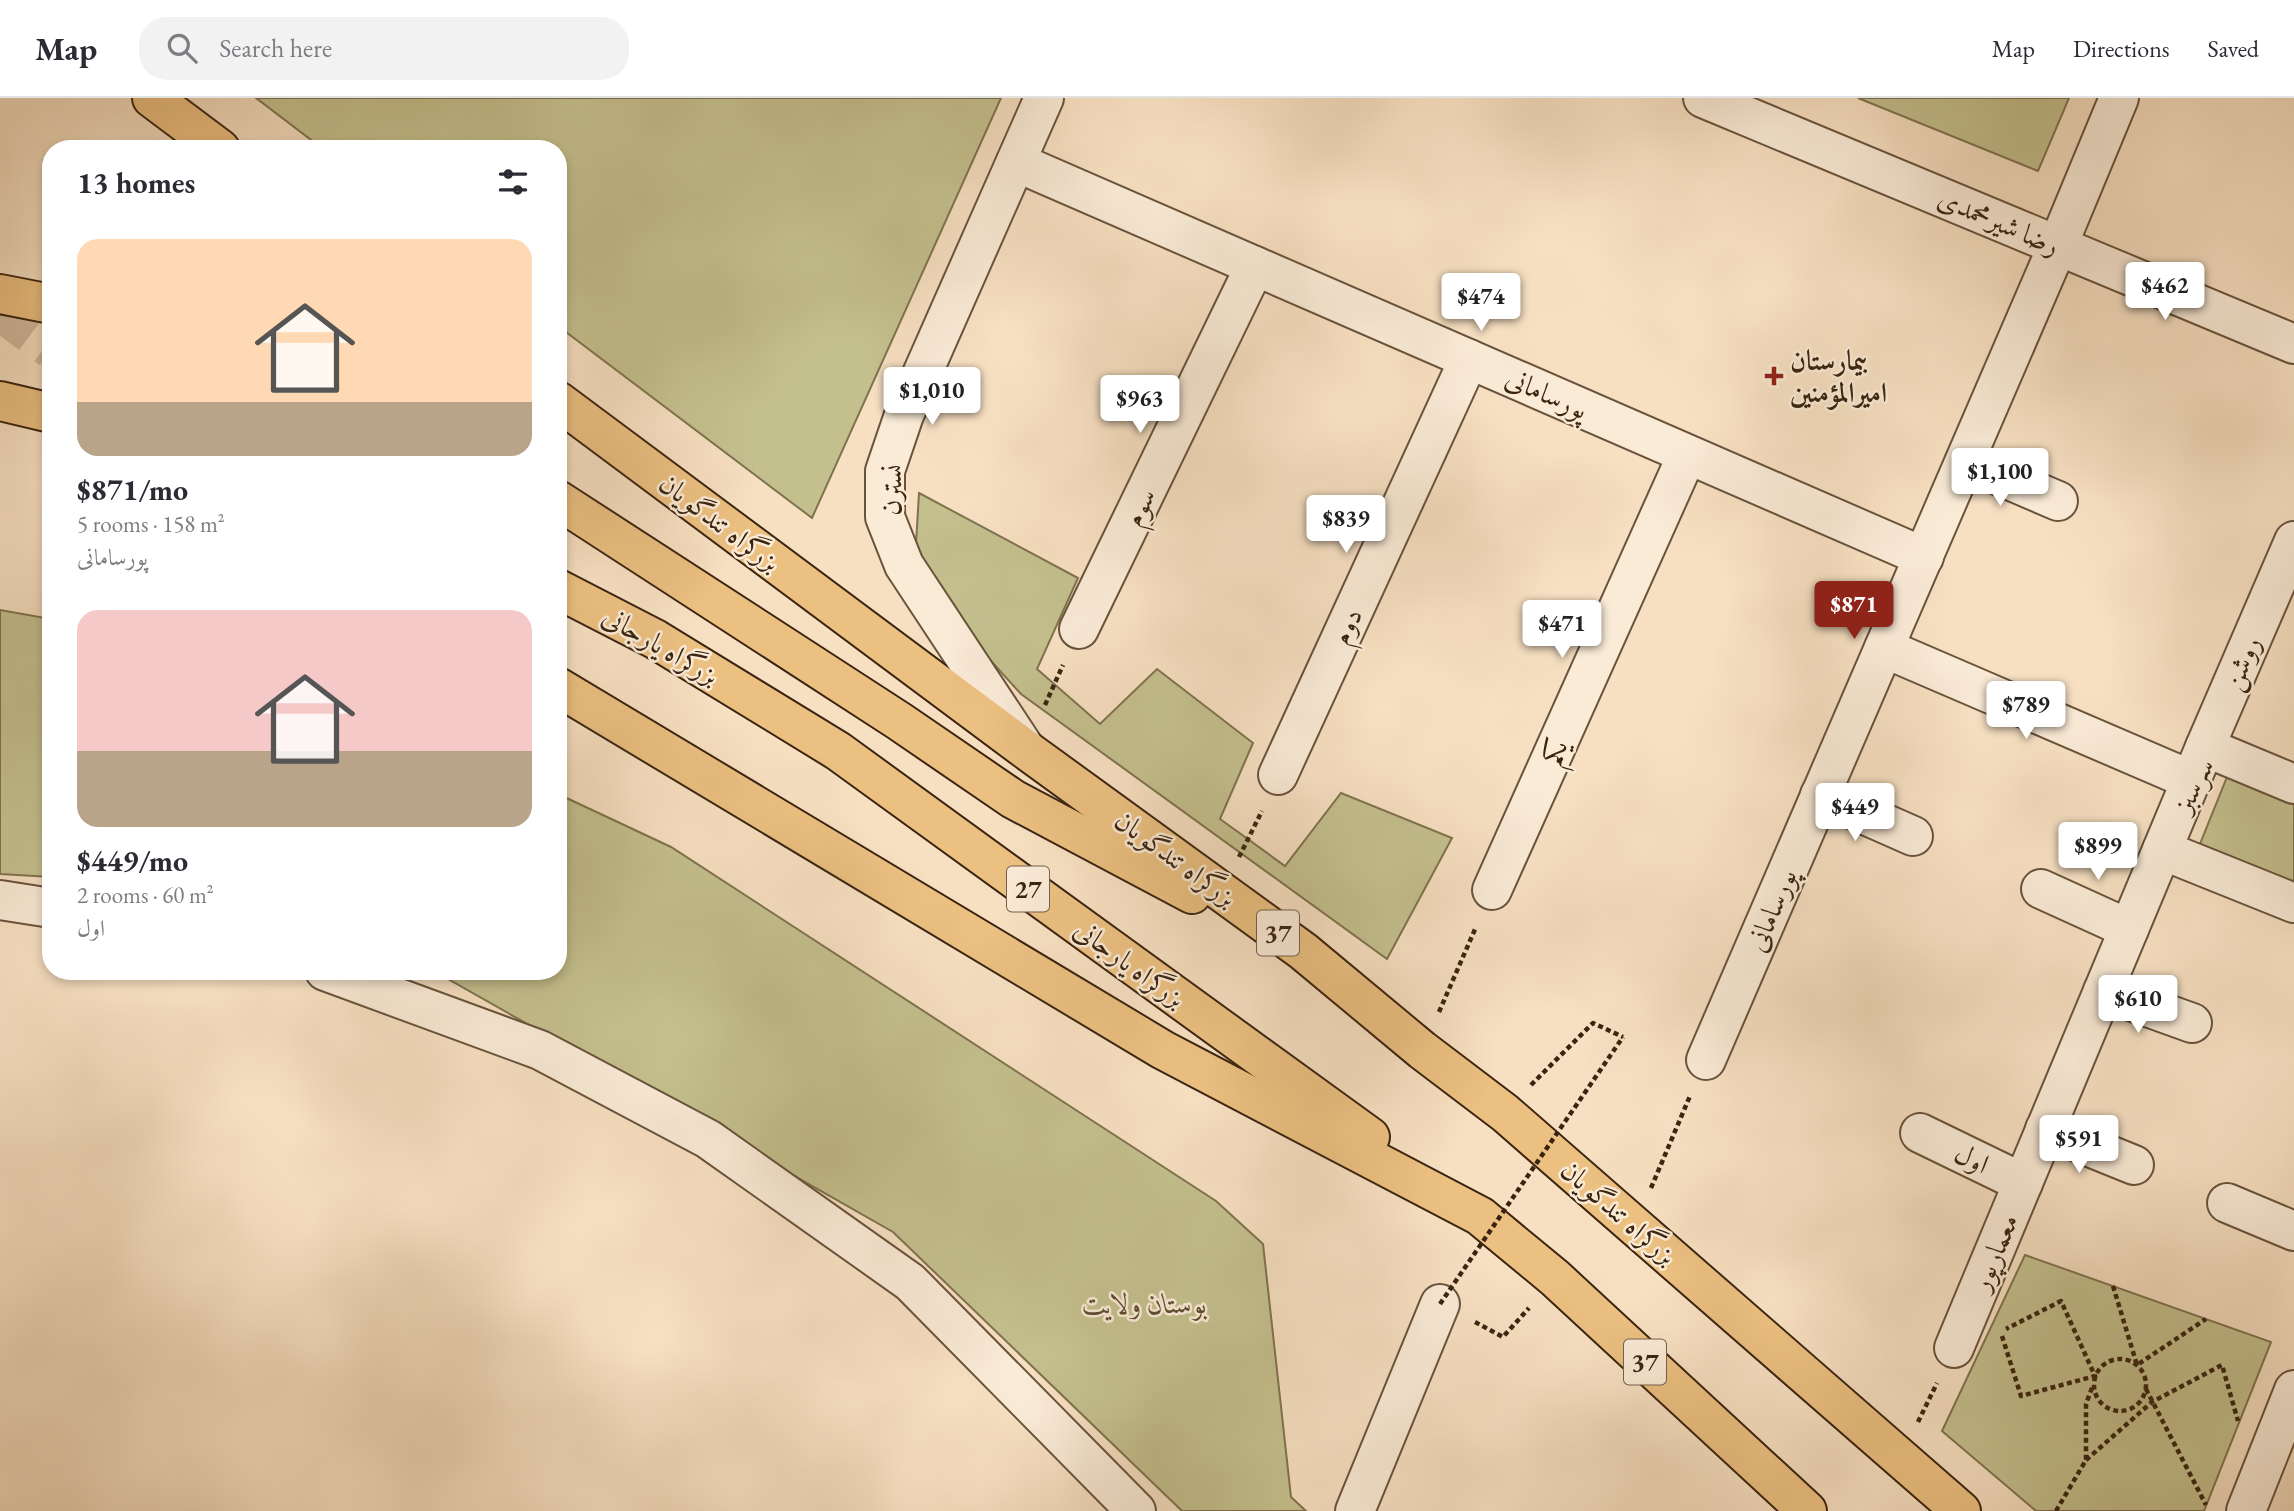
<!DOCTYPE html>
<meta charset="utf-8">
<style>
:root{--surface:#fff;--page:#f2f2f3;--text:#2b2b33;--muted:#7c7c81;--line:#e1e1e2;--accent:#8f2418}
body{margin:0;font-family:"EB Garamond",Amiri,serif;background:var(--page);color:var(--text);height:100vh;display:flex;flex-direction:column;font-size:26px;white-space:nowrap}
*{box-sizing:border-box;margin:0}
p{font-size:23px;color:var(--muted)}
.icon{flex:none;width:38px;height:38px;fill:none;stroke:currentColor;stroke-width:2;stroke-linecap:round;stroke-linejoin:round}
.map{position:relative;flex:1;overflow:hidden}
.drawer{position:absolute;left:42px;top:42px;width:525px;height:840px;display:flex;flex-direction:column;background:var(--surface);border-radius:28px;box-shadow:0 4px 10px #0003}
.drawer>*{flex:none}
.price{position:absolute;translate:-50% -60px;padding:0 16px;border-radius:7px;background:#fff;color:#222;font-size:23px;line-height:46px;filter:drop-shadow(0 2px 4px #0008)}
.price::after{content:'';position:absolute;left:50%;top:42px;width:21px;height:16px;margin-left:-10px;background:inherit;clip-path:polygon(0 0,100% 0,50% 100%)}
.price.on{background:var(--accent);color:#fff}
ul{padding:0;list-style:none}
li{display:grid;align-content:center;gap:14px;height:371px;padding:0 35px}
li span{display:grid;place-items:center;height:217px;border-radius:21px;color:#555}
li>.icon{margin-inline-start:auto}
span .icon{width:126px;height:126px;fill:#fffc;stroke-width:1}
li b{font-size:30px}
h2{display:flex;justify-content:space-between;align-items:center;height:84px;padding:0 35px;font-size:30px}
header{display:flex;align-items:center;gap:42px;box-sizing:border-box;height:98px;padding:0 35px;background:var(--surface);border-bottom:2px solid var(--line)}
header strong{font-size:33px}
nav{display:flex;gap:38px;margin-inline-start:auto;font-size:24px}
.search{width:490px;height:63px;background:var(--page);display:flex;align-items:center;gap:18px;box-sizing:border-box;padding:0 24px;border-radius:28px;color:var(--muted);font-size:26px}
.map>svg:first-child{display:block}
.green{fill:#c4c08e;stroke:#7f724f;stroke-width:2}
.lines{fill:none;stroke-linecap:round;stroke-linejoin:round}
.highway-tunnel{stroke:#d1ba9e;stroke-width:38;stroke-dasharray:38 19;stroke-linecap:butt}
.minor-casing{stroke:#69533c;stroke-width:42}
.highway-casing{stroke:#3a2410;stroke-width:42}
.path{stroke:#3a2410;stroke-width:4.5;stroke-dasharray:5 3.5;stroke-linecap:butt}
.minor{stroke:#faebd7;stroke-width:38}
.highway{stroke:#ecc081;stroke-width:38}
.path-bridge{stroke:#3a2410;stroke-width:4.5;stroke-dasharray:5 3.5;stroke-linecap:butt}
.poi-dot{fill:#8f2418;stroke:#faebd7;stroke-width:2.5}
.labels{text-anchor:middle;stroke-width:5;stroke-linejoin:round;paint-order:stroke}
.shield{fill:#faebd7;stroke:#74604c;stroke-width:2}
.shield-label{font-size:26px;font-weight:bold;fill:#3a2410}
.street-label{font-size:28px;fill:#3a2410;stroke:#faebd7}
.poi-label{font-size:28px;font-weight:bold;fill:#3a2410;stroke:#faebd7;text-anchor:start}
.park-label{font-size:28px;font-style:italic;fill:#5c4b30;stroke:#faebd7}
</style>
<header>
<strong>Map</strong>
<div class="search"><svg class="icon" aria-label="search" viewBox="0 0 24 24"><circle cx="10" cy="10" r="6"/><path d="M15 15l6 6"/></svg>Search here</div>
<nav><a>Map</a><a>Directions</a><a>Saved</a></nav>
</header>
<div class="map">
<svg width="2294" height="1413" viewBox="0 0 2294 1413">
<rect width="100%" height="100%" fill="#f7e0c2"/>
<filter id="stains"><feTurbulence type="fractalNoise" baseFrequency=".00286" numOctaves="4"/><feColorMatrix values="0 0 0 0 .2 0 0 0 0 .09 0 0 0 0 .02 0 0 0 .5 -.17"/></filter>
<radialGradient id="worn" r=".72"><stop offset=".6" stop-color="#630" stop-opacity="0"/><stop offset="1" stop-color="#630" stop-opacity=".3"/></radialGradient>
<!-- green -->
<g class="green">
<path d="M256,0H1001L812,420L558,228V51H323Z"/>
<path d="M1858,0H2069L2038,73Z"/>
<path d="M919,395L1078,480L1037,571L1100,626L1157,571L1253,645L1220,721L1285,768L1341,695L1452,740L1387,861L1021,596L942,509L916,446Z"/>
<path d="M0,512L51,521V779L0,776Z"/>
<path d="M2227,679L2294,706V784L2200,746Z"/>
<path d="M558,696L671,749L1216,1103L1263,1146L1291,1399L1306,1413H1182L893,1134L434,873H558Z"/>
<path d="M2025,1157L2271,1244L2204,1413H2036L1942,1333Z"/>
</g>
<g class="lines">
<!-- highway-tunnel -->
<path class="highway-tunnel" d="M0,214L51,252"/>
<!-- minor casing -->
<g class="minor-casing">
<g id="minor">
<path d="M1703,0L2294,246"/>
<path d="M1016,64L1924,459"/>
<path d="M1965,363L2058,403"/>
<path d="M1079,531L1255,168"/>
<path d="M1884,550L2191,682"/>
<path d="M1024,649L904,467L885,419V373L904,317L1044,0"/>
<path d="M2205,649L2294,443"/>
<path d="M1278,677L1469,261"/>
<path d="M1820,697L1913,738"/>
<path d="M2162,752L2294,805"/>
<path d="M2041,791L2129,831"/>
<path d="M1492,792L1687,357"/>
<path d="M0,802L51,810"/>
<path d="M325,873L540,952L708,1041L910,1184L1136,1413"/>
<path d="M2103,893L2192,925"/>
<path d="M1706,962L2058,147L2119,0"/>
<path d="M2045,1031L2134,1067"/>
<path d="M1920,1035L2023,1085"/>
<path d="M2227,1105L2294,1133"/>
<path d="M1954,1250L2205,649L2294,686"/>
<path d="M1355,1413L1440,1206"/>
<path d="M2246,1413L2294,1292"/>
</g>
</g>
<!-- highway casing -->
<g class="highway-casing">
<g id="highway">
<path d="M152,0L220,51"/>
<path d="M0,196L51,206"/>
<path d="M0,303L51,315"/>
<path d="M558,303L1025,651L1303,853L1422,952L1505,1015L1961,1413"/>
<path d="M558,402L899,623L1013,701L1192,796"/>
<path d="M558,491L655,541L838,653L1370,1039"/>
<path d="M558,589L1163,952L1480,1118L1555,1180L1807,1413"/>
</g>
</g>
<!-- path -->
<g class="path">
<path d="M1045,607L1063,567"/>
<path d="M1239,759L1262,713"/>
<path d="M1439,914L1476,829"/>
<path d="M1531,987L1593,925L1623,939"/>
<path d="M1651,1090L1690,998"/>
<path d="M2113,1188L2137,1267L2206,1221"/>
<path d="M1475,1224L1503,1239L1529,1210"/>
<path d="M2002,1238L2021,1298L2095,1278L2061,1203L2006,1231"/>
<circle cx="2120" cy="1287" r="26"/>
<path d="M2146,1291L2206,1407"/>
<path d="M1918,1324L1937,1285"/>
<path d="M2086,1362L2152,1304L2222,1267L2238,1323"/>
<path d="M2056,1413L2086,1362V1306L2093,1287"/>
</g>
<!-- minor -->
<use href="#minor" class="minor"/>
<!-- highway -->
<use href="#highway" class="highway"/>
<!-- path-bridge -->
<path class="path-bridge" d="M1440,1206L1623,939"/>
</g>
<!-- markers -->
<path class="poi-dot" d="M1770.5 267.5h7v7h7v7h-7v7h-7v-7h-7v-7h7z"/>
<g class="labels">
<!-- shield labels -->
<g class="shield">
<rect x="1007" y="768.5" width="42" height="45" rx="5"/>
<rect x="1257" y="812.5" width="42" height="45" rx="5"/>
<rect x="1624" y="1241.5" width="42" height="45" rx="5"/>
</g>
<g class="shield-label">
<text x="1028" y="800">27</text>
<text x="1278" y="844">37</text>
<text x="1645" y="1273">37</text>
</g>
<!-- street labels -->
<g class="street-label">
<text transform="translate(1999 123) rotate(23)" y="10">رضا شیرمحمدی</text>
<text transform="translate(1547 295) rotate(24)" y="10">پورسامانی</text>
<text transform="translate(891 392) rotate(-88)" y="10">نسترن</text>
<text transform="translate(1139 409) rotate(-64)" y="10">سوم</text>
<text transform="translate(720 424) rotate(37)" y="10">بزرگراه تندگویان</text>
<text transform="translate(1346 528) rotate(-65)" y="10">دوم</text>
<text transform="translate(661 547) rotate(30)" y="10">بزرگراه یارجانی</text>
<text transform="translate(2241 565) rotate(-67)" y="10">روشن</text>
<text transform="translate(1554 654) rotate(-66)" y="10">یکم</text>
<text transform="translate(2193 687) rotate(-63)" y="10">سرسبز</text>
<text transform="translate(1176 760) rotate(36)" y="10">بزرگراه تندگویان</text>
<text transform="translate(1771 812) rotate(-67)" y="10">پورسامانی</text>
<text transform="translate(1130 865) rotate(36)" y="10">بزرگراه یارجانی</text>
<text transform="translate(1972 1060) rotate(26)" y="10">اول</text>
<text transform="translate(1619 1114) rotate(41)" y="10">بزرگراه تندگویان</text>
<text transform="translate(1994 1154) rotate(-67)" y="10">معمارپور</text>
</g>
<!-- poi labels -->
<g class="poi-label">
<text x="1790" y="272">بیمارستان<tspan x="1790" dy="32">امیرالمؤمنین</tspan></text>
</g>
<!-- park labels -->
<g class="park-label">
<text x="1145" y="1215">بوستان ولایت</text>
</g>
</g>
<rect width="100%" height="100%" filter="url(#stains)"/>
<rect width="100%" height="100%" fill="url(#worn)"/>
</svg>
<b class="price" style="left:2165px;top:224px">$462</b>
<b class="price" style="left:1481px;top:235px">$474</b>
<b class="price" style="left:932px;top:329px">$1,010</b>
<b class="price" style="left:1140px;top:337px">$963</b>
<b class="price" style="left:2000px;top:410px">$1,100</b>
<b class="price" style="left:1346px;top:457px">$839</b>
<b class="price on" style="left:1854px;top:543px">$871</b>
<b class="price" style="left:1562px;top:562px">$471</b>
<b class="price" style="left:2026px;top:643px">$789</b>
<b class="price" style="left:1855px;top:745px">$449</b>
<b class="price" style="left:2098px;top:784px">$899</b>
<b class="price" style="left:2138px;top:937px">$610</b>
<b class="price" style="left:2079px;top:1077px">$591</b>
<section class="drawer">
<h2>13 homes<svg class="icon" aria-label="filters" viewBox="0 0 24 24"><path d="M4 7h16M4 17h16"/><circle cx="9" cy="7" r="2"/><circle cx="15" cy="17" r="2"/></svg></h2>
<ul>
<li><span style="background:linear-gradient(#ffd9b3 75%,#b9a48a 0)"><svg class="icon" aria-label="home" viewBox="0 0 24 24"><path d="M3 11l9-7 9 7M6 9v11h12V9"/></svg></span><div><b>$871/mo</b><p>5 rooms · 158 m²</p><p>پورسامانی</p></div></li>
<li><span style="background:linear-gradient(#f6c9c9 65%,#b9a48a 0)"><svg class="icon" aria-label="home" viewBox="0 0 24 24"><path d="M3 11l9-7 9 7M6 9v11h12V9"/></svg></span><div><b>$449/mo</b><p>2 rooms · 60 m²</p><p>اول</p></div></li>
</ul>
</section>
</div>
